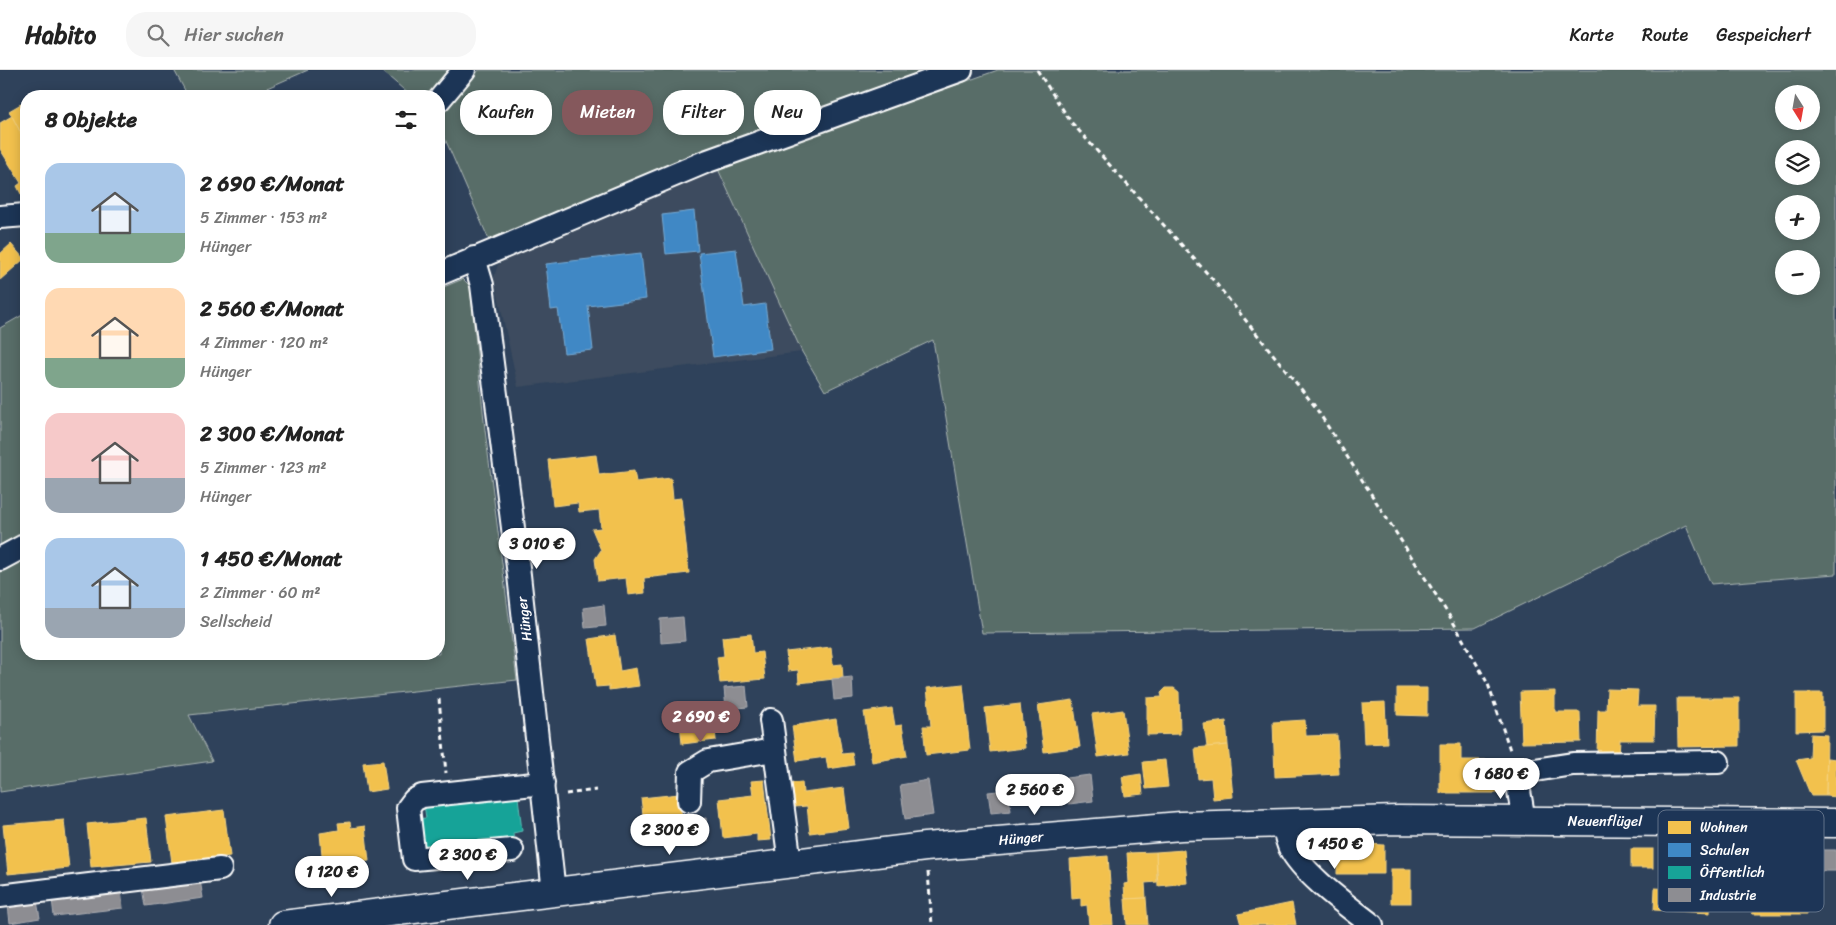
<!DOCTYPE html>
<html lang="de">
<meta charset="utf-8">
<style>
:root{--surface:#fff;--page:#f6f6f6;--text:#222;--muted:#767676;--line:#e0e0e0;--accent:#85585c}
body{margin:0;font-family:Sriracha,sans-serif;background:var(--page);color:var(--text);height:100vh;display:flex;flex-direction:column;font-size:19px;white-space:nowrap}
*{box-sizing:border-box;margin:0}
p{font-size:16px;color:var(--muted)}
.icon{flex:none;width:28px;height:28px;fill:none;stroke:currentColor;stroke-width:2;stroke-linecap:round;stroke-linejoin:round}
.map{position:relative;flex:1;overflow:hidden}
.details{position:absolute;left:20px;top:20px;width:425px;height:570px;display:flex;flex-direction:column;background:var(--surface);border-radius:20px;box-shadow:0 2px 12px #0003}
.details>*{flex:none}
.top-card{position:absolute;left:460px;top:20px;width:475px;height:45px;display:flex;gap:10px}
.needle{width:32px;rotate:169deg}
.buttons{position:absolute;left:1775px;top:15px;display:grid;gap:10px}
.buttons a{display:grid;place-items:center;width:45px;height:45px;border-radius:50%;background:var(--surface);box-shadow:0 2px 12px #0003;font-size:25px}
.price{position:absolute;translate:-50% -42px;padding:0 11px;border-radius:18px;background:#fff;color:#222;font-size:16px;line-height:32px;filter:drop-shadow(0 1px 2px #0008)}
.price::after{content:'';position:absolute;left:50%;top:30px;width:15px;height:11px;margin-left:-8px;background:inherit;clip-path:polygon(0 0,100% 0,50% 100%)}
.price.on{background:var(--accent);color:#fff}
ul{padding:0;list-style:none}
li{display:flex;align-items:center;gap:15px;height:125px;padding:0 25px}
li span{display:grid;place-items:center;flex:none;width:140px;height:100px;border-radius:15px;color:#555}
li>.icon{margin-inline-start:auto}
span .icon{width:60px;height:60px;fill:#fffc;stroke-width:1}
li b{font-size:21px}
h2{display:flex;justify-content:space-between;align-items:center;height:60px;padding:0 25px;font-size:21px}
.pill{padding:0 18px;border-radius:20px;background:var(--surface);box-shadow:0 2px 12px #0003;font-size:18px;line-height:45px}
.pill.on{background:var(--accent);color:#fff}
header{display:flex;align-items:center;gap:30px;box-sizing:border-box;height:70px;padding:0 25px;background:var(--surface);border-bottom:1px solid var(--line)}
header strong{font-size:24px}
nav{display:flex;gap:28px;margin-inline-start:auto;font-size:18px}
.search{width:350px;height:45px;background:var(--page);display:flex;align-items:center;gap:12px;box-sizing:border-box;padding:0 18px;border-radius:20px;color:var(--muted);font-size:19px}
.map>svg:first-child{display:block}
.built{fill:#3c4b5e}
.green{fill:#586d68;stroke:#acb6b4;fill-rule:evenodd}
.homes{fill:#f2c14e;stroke:#f6d483}
.schools{fill:#3f88c5;stroke:#79acd6}
.public{fill:#17a398;stroke:#5dbfb7}
.industry{fill:#8d8d92;stroke:#afafb3}
.lines{fill:none;stroke-linecap:round;stroke-linejoin:round}
.minor-casing{stroke:#fff;stroke-width:26}
.major-casing{stroke:#fff;stroke-width:31}
.path{stroke:#fff;stroke-width:3;stroke-dasharray:5 4;stroke-linecap:butt}
.minor{stroke:#1d3557;stroke-width:22}
.major{stroke:#1d3557;stroke-width:28}
.labels{text-anchor:middle;stroke-width:5;stroke-linejoin:round;paint-order:stroke}
.street-label{font-size:14px;fill:#fff;stroke:#1d3557}
.key{fill:#1d3557;stroke:#617289;stroke-width:1}
.key-label{font-size:14px;fill:#fff}
</style>
<header>
<strong>Habito</strong>
<div class="search"><svg class="icon" aria-label="search" viewBox="0 0 24 24"><circle cx="10" cy="10" r="6"/><path d="M15 15l6 6"/></svg>Hier suchen</div>
<nav><a>Karte</a><a>Route</a><a>Gespeichert</a></nav>
</header>
<div class="map">
<svg width="1836" height="855" viewBox="0 0 1836 855">
<rect width="100%" height="100%" fill="#2f425b"/>
<filter id="ink" filterUnits="userSpaceOnUse"><feTurbulence type="fractalNoise" baseFrequency=".02" numOctaves="2"/><feDisplacementMap in="SourceGraphic" scale="10" xChannelSelector="R" yChannelSelector="G"/><feConvolveMatrix kernelMatrix="1 2 1 2 8 2 1 2 1" color-interpolation-filters="sRGB"/></filter>
<g filter="url(#ink)">
<!-- built -->
<path class="built" d="M718,99L802,282L518,317L494,207L498,195L505,189Z"/>
<!-- green -->
<g class="green">
<path d="M174,0H308L249,26H188Z"/>
<path d="M381,0H455L433,26H411Z"/>
<path d="M479,0H937L705,82L489,170L439,55V49Z"/>
<path d="M998,0H1836V504L1711,514L1686,455L1475,558L982,563L933,270L825,321L802,282L718,99ZM1784,24H1811V51H1784ZM1784,79H1811V106H1784ZM1784,134H1811V161H1784ZM1784,189H1811V216H1784Z"/>
<path d="M463,209L470,216L485,360L517,610L189,645L212,691L0,722V258L26,243V584H439V219Z"/>
</g>
<!-- homes -->
<g class="homes">
<path d="M26,31V73L9,41Z"/>
<path d="M12,46L26,73V123L21,124L17,116L21,113L0,79V53Z"/>
<path d="M11,174L24,189L0,210V184Z"/>
<path d="M596,385L599,405L634,401L636,412L671,408L673,429L681,428L689,503L644,508L645,523L628,525L626,508L598,511L595,489L601,480L592,459L601,458L599,440L579,442L578,433L553,436L548,390Z"/>
<path d="M751,564L753,583L762,582L765,609L720,613L717,587L724,586L722,567Z"/>
<path d="M615,565L620,601L636,598L639,616L609,620V616L596,617L589,569Z"/>
<path d="M831,577L833,595L842,594L843,608L799,613L798,600L788,601L786,582Z"/>
<path d="M963,614L970,680L926,685L923,656H931L927,618Z"/>
<path d="M1166,618H1174L1179,622L1180,664L1147,665V628L1162,627L1161,623Z"/>
<path d="M1397,618H1427V646L1397,645Z"/>
<path d="M1607,619L1638,620L1637,636H1655L1654,670H1620L1619,687H1597L1598,640H1606Z"/>
<path d="M1555,621V642H1580L1581,672L1522,673L1520,622Z"/>
<path d="M1796,623H1823V660L1796,661Z"/>
<path d="M1677,628H1739V676L1678,677Z"/>
<path d="M1073,630L1080,677L1044,682L1038,635Z"/>
<path d="M1385,632L1387,673L1364,674L1362,633Z"/>
<path d="M1020,634L1025,678L990,682L985,638Z"/>
<path d="M713,637L716,670L682,674L679,641Z"/>
<path d="M892,638L895,656L902,655L907,686L872,692L864,642Z"/>
<path d="M1123,640L1129,683L1098,687L1092,644Z"/>
<path d="M836,649L842,684L852,683L854,695L828,699L826,687L797,691L792,656Z"/>
<path d="M1305,650L1306,666L1337,665L1339,704L1275,707L1273,652Z"/>
<path d="M1226,651L1228,675L1207,677L1204,654Z"/>
<path d="M1811,664L1827,665L1826,726H1811L1796,690L1810,688Z"/>
<path d="M1440,674H1461V690H1500V723H1440Z"/>
<path d="M1228,675L1233,727L1213,729L1211,708L1198,709L1195,678Z"/>
<path d="M1827,688L1836,689V727L1826,726Z"/>
<path d="M1165,690L1168,717L1146,719L1143,692Z"/>
<path d="M383,691L387,719L367,722L363,693Z"/>
<path d="M1141,704L1143,724L1125,726L1122,707Z"/>
<path d="M764,710L771,770L757,771V764L723,768L719,729L753,725L751,711Z"/>
<path d="M802,712L803,723L844,718L849,758L810,763L807,736L795,737L792,713Z"/>
<path d="M679,724L683,757L645,761L641,728Z"/>
<path d="M224,740L230,786L172,793L166,747Z"/>
<path d="M146,748L151,792L91,797L87,754Z"/>
<path d="M64,750L69,798L8,804L3,755Z"/>
<path d="M350,752L351,758L365,756L369,791L323,796L320,763L339,760L338,753Z"/>
<path d="M1353,773L1384,775V804H1337V775Z"/>
<rect x="1631" y="779" width="22" height="19"/>
<path d="M1184,780L1187,813L1158,816L1156,782Z"/>
<path d="M1156,782L1157,812L1145,813L1146,828L1125,829L1124,814L1129,813L1127,783Z"/>
<path d="M1108,786L1113,855H1089L1087,835L1081,836V828L1072,829L1070,789Z"/>
<rect x="1391" y="799" width="20" height="34"/>
<path d="M1675,800L1712,802L1710,843L1654,840L1655,818L1674,819Z"/>
<path d="M1763,800H1792V820L1807,819V844H1752V833H1762Z"/>
<path d="M1146,828L1148,855H1127L1125,829Z"/>
<path d="M1292,833L1296,855H1241L1238,844Z"/>
</g>
<!-- schools -->
<g class="schools">
<path d="M694,141L698,181L666,184L662,145Z"/>
<path d="M736,179L744,237L765,234L771,279L713,287L699,183Z"/>
<path d="M641,183L646,229L588,236L593,280L564,283L558,239L551,240L546,194Z"/>
</g>
<!-- public -->
<path class="public" d="M518,727L522,761L513,763L514,776L420,787L415,749L426,748L424,734Z"/>
<!-- industry -->
<g class="industry">
<path d="M604,535L606,556L585,558L583,538Z"/>
<path d="M683,547L685,571L661,573L660,549Z"/>
<path d="M852,607L853,628L834,630L832,609Z"/>
<path d="M746,616L748,637L726,639L724,618Z"/>
<path d="M1090,705L1093,731L1069,734L1066,708Z"/>
<path d="M928,710L933,745L905,749L900,715Z"/>
<path d="M1008,720L1011,741L991,743L988,722Z"/>
<path d="M706,748L708,771L696,773L694,750Z"/>
<path d="M1821,780H1836V801H1820Z"/>
<path d="M200,810L203,828L146,836L143,818Z"/>
<path d="M121,820L123,838L54,846L52,829Z"/>
<path d="M37,831L40,848L10,853L8,835Z"/>
</g>
<g class="lines">
<!-- minor casing -->
<g class="minor-casing">
<g id="minor">
<path d="M439,30L464,0"/>
<path d="M0,147L26,145"/>
<path d="M474,188L482,215L519,505L554,822"/>
<path d="M439,204L705,92L961,0"/>
<path d="M0,489L26,475"/>
<path d="M771,650L790,793"/>
<path d="M689,731L690,702L708,691L774,680"/>
<path d="M1524,751L1516,703L1573,694L1718,692"/>
<path d="M1283,752C1285,761 1286,770 1290,778C1304,805 1348,836 1372,855"/>
<path d="M512,780L414,789L408,738L414,730L422,726L543,713"/>
<path d="M0,826L220,799"/>
</g>
</g>
<!-- major casing -->
<g class="major-casing">
<path id="major" d="M283,855L925,777L1181,756L1398,750L1836,753"/>
</g>
<!-- path -->
<g class="path">
<path d="M1037,0L1071,52L1214,211L1314,335L1452,550L1488,614L1511,683"/>
<path d="M439,629L446,703"/>
<path d="M566,724L596,720"/>
<path d="M928,802L932,855"/>
</g>
<!-- minor -->
<use href="#minor" class="minor"/>
<!-- major -->
<use href="#major" class="major"/>
</g>
</g>
<g class="labels">
<!-- street labels -->
<g class="street-label">
<text transform="translate(524 549) rotate(-97)" y="5">Hünger</text>
<text x="1605" y="756">Neuenflügel</text>
<text transform="translate(1021 768) rotate(-5)" y="5">Hünger</text>
</g>
</g>
<!-- legend -->
<rect x="1658" y="740" width="166" height="102" rx="8" class="key"/>
<rect x="1668" y="751" width="23" height="13" fill="#f2c14e"/>
<rect x="1668" y="773" width="23" height="14" fill="#3f88c5"/>
<rect x="1668" y="796" width="23" height="13" fill="#17a398"/>
<rect x="1668" y="818" width="23" height="14" fill="#8d8d92"/>
<g class="key-label">
<text x="1700" y="762">Wohnen</text>
<text x="1700" y="785">Schulen</text>
<text x="1700" y="807">Öffentlich</text>
<text x="1700" y="830">Industrie</text>
</g>
</svg>
<div class="buttons">
<a><svg class="needle" viewBox="-14 -14 28 28"><path d="M0-13l5 13h-10z" fill="#e53935"/><path d="M0 13l5-13h-10z" fill="#767676"/></svg></a>
<a><svg class="icon" aria-label="layers" viewBox="0 0 24 24"><path d="M12 4l9 5-9 5-9-5zM3 14l9 5 9-5"/></svg></a>
<a>+</a>
<a>−</a>
</div>
<b class="price" style="left:537px;top:500px">3 010 €</b>
<b class="price on" style="left:701px;top:673px">2 690 €</b>
<b class="price" style="left:1501px;top:730px">1 680 €</b>
<b class="price" style="left:1035px;top:746px">2 560 €</b>
<b class="price" style="left:670px;top:786px">2 300 €</b>
<b class="price" style="left:1335px;top:800px">1 450 €</b>
<b class="price" style="left:468px;top:811px">2 300 €</b>
<b class="price" style="left:332px;top:828px">1 120 €</b>
<div class="top-card">
<a class="pill">Kaufen</a>
<a class="pill on">Mieten</a>
<a class="pill">Filter</a>
<a class="pill">Neu</a>
</div>
<section class="details">
<h2>8 Objekte<svg class="icon" aria-label="filters" viewBox="0 0 24 24"><path d="M4 7h16M4 17h16"/><circle cx="9" cy="7" r="2"/><circle cx="15" cy="17" r="2"/></svg></h2>
<ul>
<li><span style="background:linear-gradient(#a9c7e8 70%,#7fa58c 0)"><svg class="icon" aria-label="home" viewBox="0 0 24 24"><path d="M3 11l9-7 9 7M6 9v11h12V9"/></svg></span><div><b>2 690 €/Monat</b><p>5 Zimmer · 153 m²</p><p>Hünger</p></div></li>
<li><span style="background:linear-gradient(#ffd9b3 70%,#7fa58c 0)"><svg class="icon" aria-label="home" viewBox="0 0 24 24"><path d="M3 11l9-7 9 7M6 9v11h12V9"/></svg></span><div><b>2 560 €/Monat</b><p>4 Zimmer · 120 m²</p><p>Hünger</p></div></li>
<li><span style="background:linear-gradient(#f6c9c9 65%,#9aa5b1 0)"><svg class="icon" aria-label="home" viewBox="0 0 24 24"><path d="M3 11l9-7 9 7M6 9v11h12V9"/></svg></span><div><b>2 300 €/Monat</b><p>5 Zimmer · 123 m²</p><p>Hünger</p></div></li>
<li><span style="background:linear-gradient(#a9c7e8 70%,#9aa5b1 0)"><svg class="icon" aria-label="home" viewBox="0 0 24 24"><path d="M3 11l9-7 9 7M6 9v11h12V9"/></svg></span><div><b>1 450 €/Monat</b><p>2 Zimmer · 60 m²</p><p>Sellscheid</p></div></li>
</ul>
</section>
</div>
